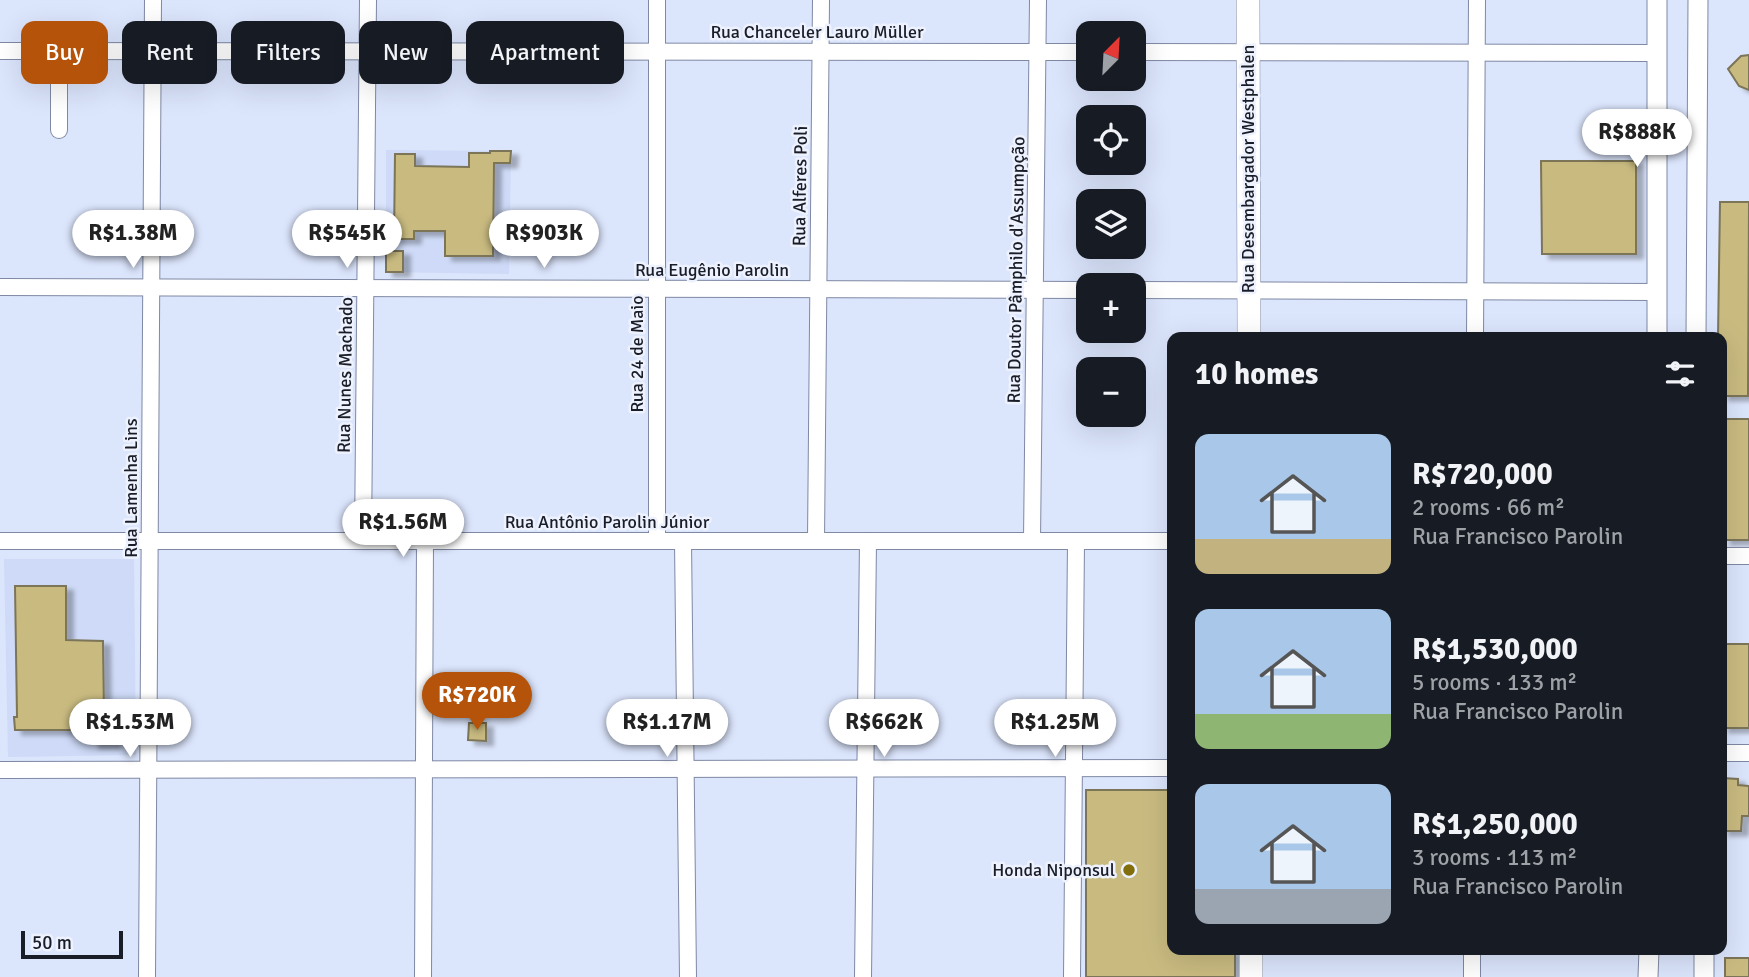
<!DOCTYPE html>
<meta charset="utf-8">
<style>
:root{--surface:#171b24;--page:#242831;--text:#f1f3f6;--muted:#9ea1a6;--accent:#b45309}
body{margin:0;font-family:Signika,sans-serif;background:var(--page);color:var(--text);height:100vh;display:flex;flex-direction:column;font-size:26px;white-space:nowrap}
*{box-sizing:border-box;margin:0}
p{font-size:23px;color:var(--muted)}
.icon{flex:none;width:38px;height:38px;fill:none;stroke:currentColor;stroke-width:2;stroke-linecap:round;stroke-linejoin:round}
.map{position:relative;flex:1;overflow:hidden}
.side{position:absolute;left:1167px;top:332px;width:560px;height:623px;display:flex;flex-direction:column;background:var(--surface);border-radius:14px;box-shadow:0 7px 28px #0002}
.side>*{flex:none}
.hud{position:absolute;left:21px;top:21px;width:665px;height:63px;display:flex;gap:14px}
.needle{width:46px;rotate:24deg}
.controls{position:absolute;left:1076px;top:21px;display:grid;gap:14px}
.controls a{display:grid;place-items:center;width:70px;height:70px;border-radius:14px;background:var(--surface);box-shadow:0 7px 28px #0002;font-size:35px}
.scale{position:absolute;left:21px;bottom:18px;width:102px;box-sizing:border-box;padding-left:7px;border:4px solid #191d28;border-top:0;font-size:19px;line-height:24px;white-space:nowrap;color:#191d28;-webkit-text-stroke:5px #edf2fe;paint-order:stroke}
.price{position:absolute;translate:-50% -60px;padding:0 16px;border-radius:24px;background:#fff;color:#222;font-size:23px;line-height:46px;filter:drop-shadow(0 2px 4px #0008)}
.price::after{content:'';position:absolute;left:50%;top:42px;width:21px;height:16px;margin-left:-10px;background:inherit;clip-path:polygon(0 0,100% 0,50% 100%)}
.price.current{background:var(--accent);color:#fff}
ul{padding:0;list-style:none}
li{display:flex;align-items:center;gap:21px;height:175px;padding:0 28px}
li span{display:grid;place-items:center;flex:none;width:196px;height:140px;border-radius:14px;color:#555}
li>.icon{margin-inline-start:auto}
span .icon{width:84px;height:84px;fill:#fffc;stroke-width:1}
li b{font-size:30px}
h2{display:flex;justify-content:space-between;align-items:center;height:84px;padding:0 28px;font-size:30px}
.tag{padding:0 24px;border-radius:14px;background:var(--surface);box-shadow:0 7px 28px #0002;font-size:24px;line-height:63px}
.tag.current{background:var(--accent);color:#fff}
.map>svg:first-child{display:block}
.built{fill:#cedaf7}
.building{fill:#c9bb80;stroke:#7b7458;stroke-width:2;filter:url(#shadow)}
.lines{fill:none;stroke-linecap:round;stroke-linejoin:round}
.minor-casing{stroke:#7f89a4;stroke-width:18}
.tertiary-casing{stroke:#7f89a4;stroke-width:21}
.primary-casing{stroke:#7f89a4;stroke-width:24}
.minor{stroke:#fff;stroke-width:16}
.tertiary{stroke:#fff;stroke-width:19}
.primary{stroke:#fff;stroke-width:23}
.poi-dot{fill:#826f0c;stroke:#edf2fe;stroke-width:2.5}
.labels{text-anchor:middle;stroke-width:5;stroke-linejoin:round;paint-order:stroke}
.street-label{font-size:18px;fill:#191d28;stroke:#edf2fe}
.poi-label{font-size:18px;fill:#191d28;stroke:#edf2fe;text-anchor:end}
</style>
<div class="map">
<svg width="1749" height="977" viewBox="0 0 1749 977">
<defs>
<filter id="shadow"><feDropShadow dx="7" dy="4.5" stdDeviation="2" flood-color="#0004"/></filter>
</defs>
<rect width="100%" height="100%" fill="#dbe5fc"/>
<!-- built -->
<g class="built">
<path d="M386,150L511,151L509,274L386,272Z"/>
<path d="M4,559H134L136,755L8,757Z"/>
</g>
<!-- building -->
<g class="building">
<path d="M1749,55V90L1739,86L1728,69L1741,56Z"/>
<path d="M490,151H511L510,163H494L493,256H445V231H414V239H394L395,154H415V166L469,167V153H490Z"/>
<path d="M1541,161H1636V254H1542Z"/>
<path d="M1720,202H1749L1748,396H1722V338H1718Z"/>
<rect x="386" y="251" width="17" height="21"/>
<rect x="1724" y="419" width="25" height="121"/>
<path d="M15,586H66V640L103,641L104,716L113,717V744H92V730H15L14,717H17Z"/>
<rect x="1722" y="644" width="27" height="84"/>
<path d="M469,723H486V741L468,740Z"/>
<path d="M1722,778L1738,779V785L1749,786V816H1742L1741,831H1722Z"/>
<path d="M1086,790H1172V950H1235V977H1086Z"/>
<rect x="1725" y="958" width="24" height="19"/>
</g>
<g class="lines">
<!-- minor casing -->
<g class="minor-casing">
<g id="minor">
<path d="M0,51L1088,52"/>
<path d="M59,51V130"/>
<path d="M1134,52L1657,53"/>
<path d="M0,287L1088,290"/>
<path d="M1134,290L1657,292"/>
<path d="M1475,338L1477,0"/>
<path d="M0,541H1172"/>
<path d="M363,541L368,0"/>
<path d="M657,541V0"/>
<path d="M683,541L688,977"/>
<path d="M816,541L821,0"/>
<path d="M1032,541L1038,0"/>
<path d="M1722,556H1749"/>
<path d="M1722,753H1749"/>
<path d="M0,770L1172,768"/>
<path d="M147,977L153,0"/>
<path d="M423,977L425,541"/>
<path d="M863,977L868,541"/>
<path d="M1072,977L1076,541"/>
<path d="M1472,977V950"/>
</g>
</g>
<!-- tertiary casing -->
<g class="tertiary-casing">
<g id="tertiary">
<path d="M1657,0V338"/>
<path d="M1696,338L1698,0"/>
<path d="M1704,950V977"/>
<path d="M1648,977L1649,950"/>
</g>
</g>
<!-- primary casing -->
<g class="primary-casing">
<g id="primary">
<path d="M1248,0L1249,338"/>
<path d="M1251,950V977"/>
</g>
</g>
<!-- minor -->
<use href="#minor" class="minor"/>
<!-- tertiary -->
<use href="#tertiary" class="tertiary"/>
<!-- primary -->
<use href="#primary" class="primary"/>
</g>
<!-- markers -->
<circle class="poi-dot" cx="1129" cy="870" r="7"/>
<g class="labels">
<!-- street labels -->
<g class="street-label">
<text x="817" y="38">Rua Chanceler Lauro Müller</text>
<text transform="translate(1248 169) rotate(-90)" y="6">Rua Desembargador Westphalen</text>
<text transform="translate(800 186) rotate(-89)" y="6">Rua Alferes Poli</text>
<text x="712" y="276">Rua Eugênio Parolin</text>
<text transform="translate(1016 270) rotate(-89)" y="6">Rua Doutor Pâmphilo d'Assumpção</text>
<text transform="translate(637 354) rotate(-90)" y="6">Rua 24 de Maio</text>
<text transform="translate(345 375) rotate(-89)" y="6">Rua Nunes Machado</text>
<text transform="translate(131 488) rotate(-90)" y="6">Rua Lamenha Lins</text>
<text x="607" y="528">Rua Antônio Parolin Júnior</text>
</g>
<!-- poi labels -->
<g class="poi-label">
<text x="1115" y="876">Honda Niponsul</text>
</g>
</g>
</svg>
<div class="controls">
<a><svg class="needle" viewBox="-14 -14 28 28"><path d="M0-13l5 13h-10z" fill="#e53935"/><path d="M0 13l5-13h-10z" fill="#9ea1a6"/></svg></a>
<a><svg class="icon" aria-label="locate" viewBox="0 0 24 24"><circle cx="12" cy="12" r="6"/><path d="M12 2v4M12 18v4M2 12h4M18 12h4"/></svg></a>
<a><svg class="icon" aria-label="layers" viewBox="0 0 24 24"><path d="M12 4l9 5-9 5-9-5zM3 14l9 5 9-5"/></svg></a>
<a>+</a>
<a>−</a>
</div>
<div class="scale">50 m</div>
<b class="price" style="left:1637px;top:169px">R$888K</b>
<b class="price" style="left:133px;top:270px">R$1.38M</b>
<b class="price" style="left:347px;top:270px">R$545K</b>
<b class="price" style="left:544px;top:270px">R$903K</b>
<b class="price" style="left:403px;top:559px">R$1.56M</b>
<b class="price current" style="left:477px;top:732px">R$720K</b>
<b class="price" style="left:130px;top:759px">R$1.53M</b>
<b class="price" style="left:667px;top:759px">R$1.17M</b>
<b class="price" style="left:884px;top:759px">R$662K</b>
<b class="price" style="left:1055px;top:759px">R$1.25M</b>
<div class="hud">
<a class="tag current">Buy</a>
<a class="tag">Rent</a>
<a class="tag">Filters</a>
<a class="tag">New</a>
<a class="tag">Apartment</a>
</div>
<section class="side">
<h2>10 homes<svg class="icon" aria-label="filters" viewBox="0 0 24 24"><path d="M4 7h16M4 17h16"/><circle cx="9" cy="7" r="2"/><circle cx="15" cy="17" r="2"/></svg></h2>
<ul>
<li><span style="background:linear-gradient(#a9c7e8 75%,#c2b280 0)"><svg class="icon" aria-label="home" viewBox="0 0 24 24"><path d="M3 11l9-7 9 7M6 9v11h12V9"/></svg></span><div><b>R$720,000</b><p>2 rooms · 66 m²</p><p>Rua Francisco Parolin</p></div></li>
<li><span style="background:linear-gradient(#a9c7e8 75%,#8fb573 0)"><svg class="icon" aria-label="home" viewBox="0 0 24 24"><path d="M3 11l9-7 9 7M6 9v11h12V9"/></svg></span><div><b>R$1,530,000</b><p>5 rooms · 133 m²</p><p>Rua Francisco Parolin</p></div></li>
<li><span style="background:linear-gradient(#a9c7e8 75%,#9aa5b1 0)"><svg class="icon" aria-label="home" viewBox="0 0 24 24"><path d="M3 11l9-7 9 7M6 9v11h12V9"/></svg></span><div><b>R$1,250,000</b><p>3 rooms · 113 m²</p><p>Rua Francisco Parolin</p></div></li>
</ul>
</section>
</div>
